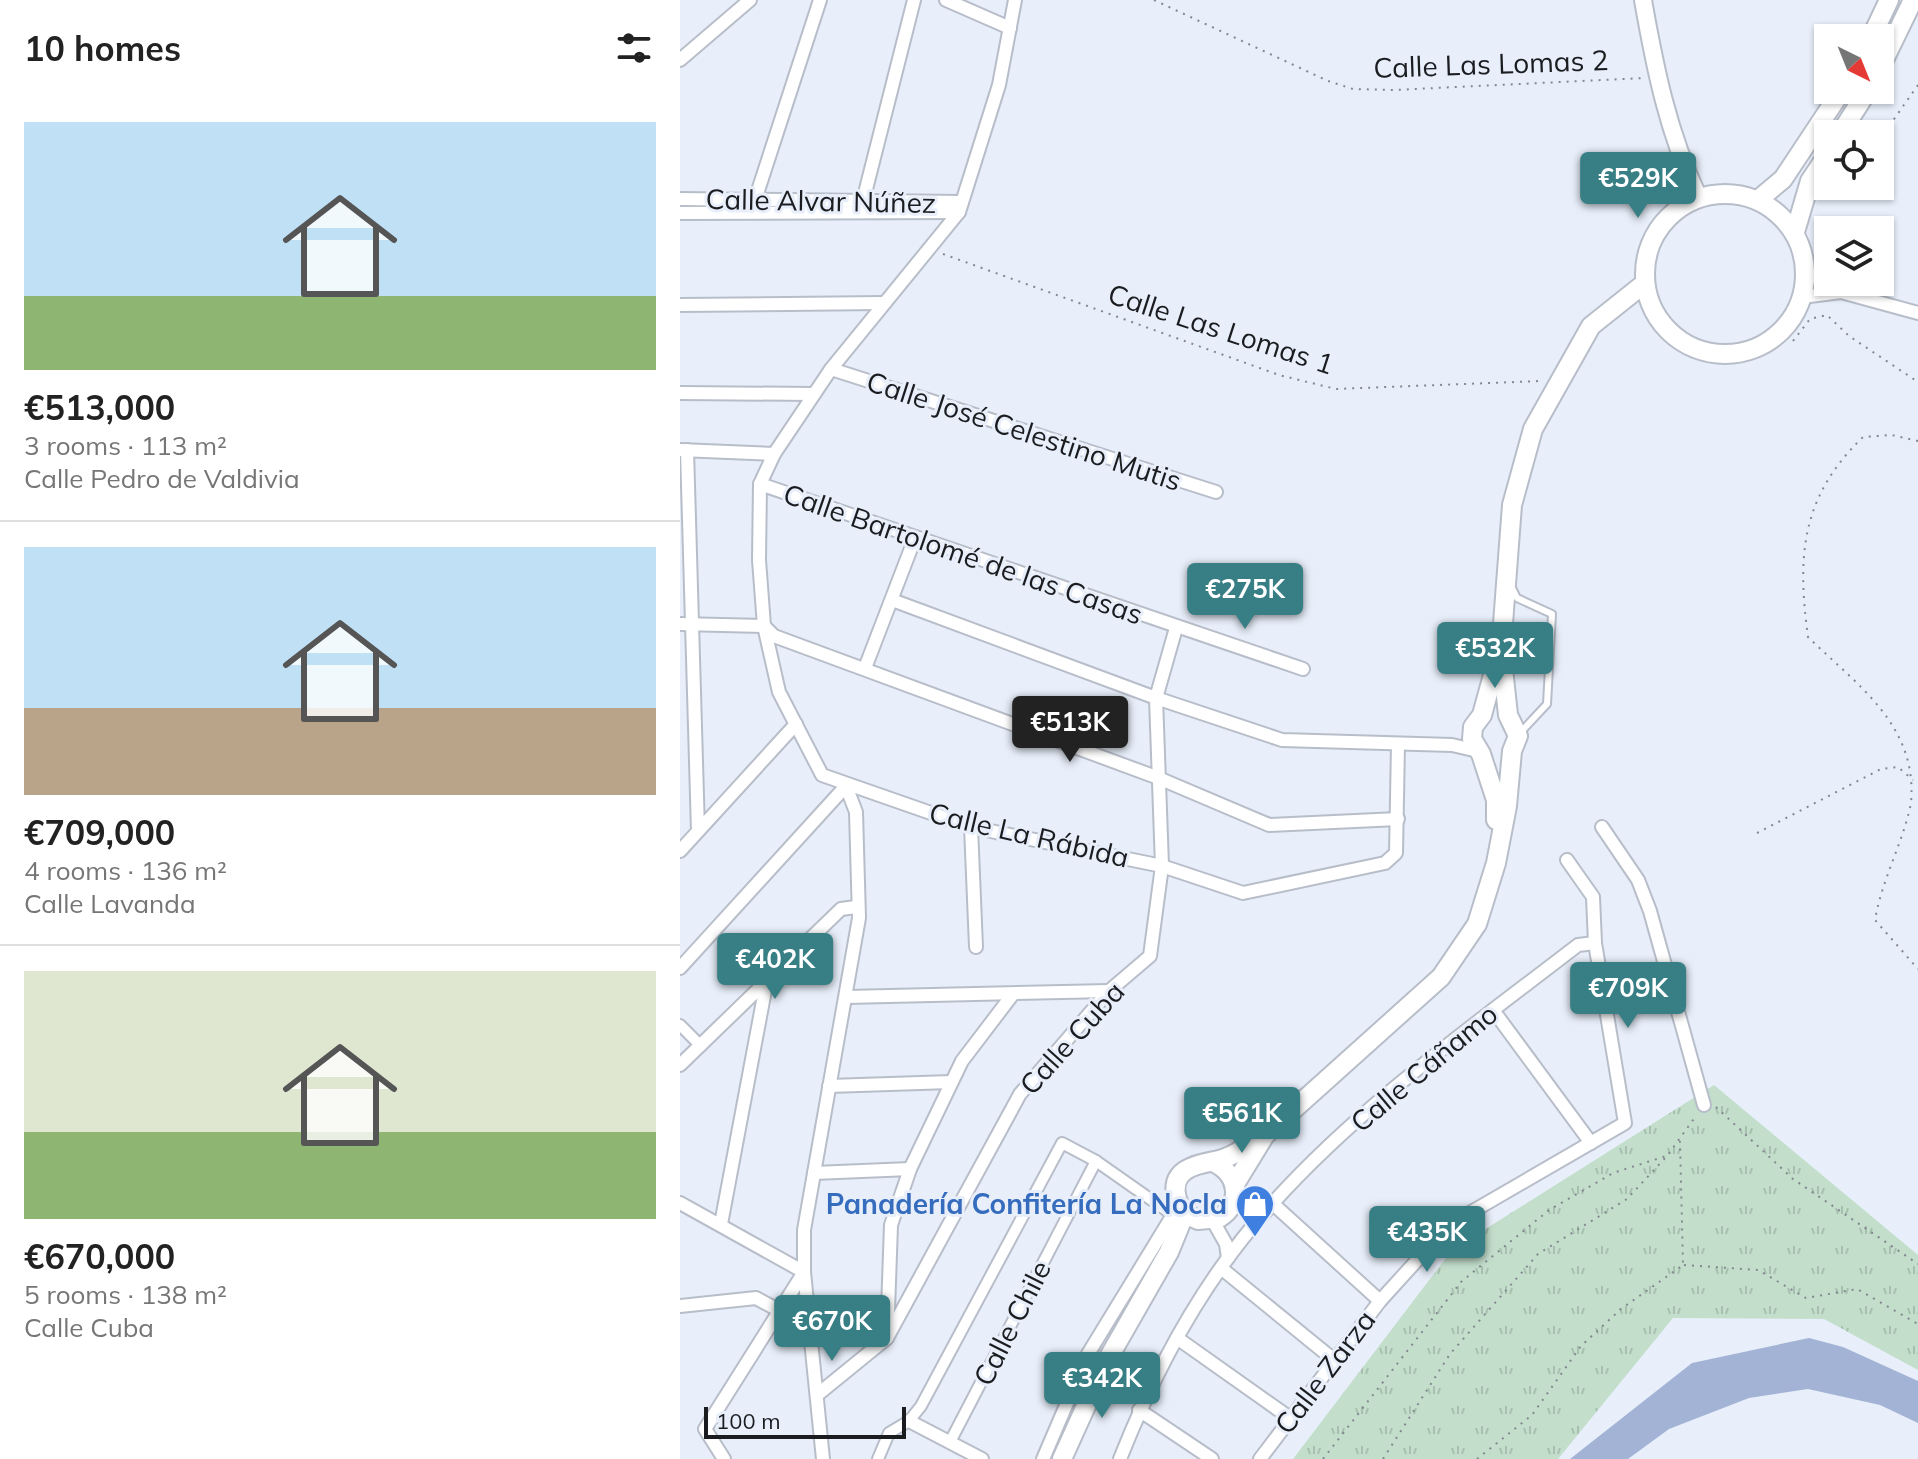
<!DOCTYPE html>
<meta charset="utf-8">
<style>
:root{--surface:#fff;--page:#f2f2f2;--text:#222;--muted:#767676;--line:#e0e0e0;--accent:#377f84}
body{margin:0;font-family:Mulish,sans-serif;background:var(--page);color:var(--text);height:100vh;display:flex;flex-direction:column;font-size:30px;white-space:nowrap}
*{box-sizing:border-box;margin:0}
p{font-size:26px;color:var(--muted)}
.icon{flex:none;width:44px;height:44px;fill:none;stroke:currentColor;stroke-width:2;stroke-linecap:round;stroke-linejoin:round}
.map{position:relative;flex:1;overflow:hidden}
.panel{display:flex;flex-direction:column;background:var(--surface);width:680px}
.panel>*{flex:none}
.needle{width:52px;rotate:137deg}
.fabs{position:absolute;left:1134px;top:24px;display:grid;gap:16px}
.fabs a{display:grid;place-items:center;width:80px;height:80px;border-radius:0px;background:var(--surface);box-shadow:0 2px 6px #0004;font-size:40px}
.scale{position:absolute;left:24px;bottom:20px;width:202px;box-sizing:border-box;padding-left:8px;border:4px solid #1a1c20;border-top:0;font-size:22px;line-height:28px;white-space:nowrap;color:#1a1c20;-webkit-text-stroke:6px #e8effa;paint-order:stroke}
.price{position:absolute;translate:-50% -68px;padding:0 18px;border-radius:8px;background:var(--accent);color:#fff;font-size:26px;line-height:52px;filter:drop-shadow(0 2px 4px #0008)}
.price::after{content:'';position:absolute;left:50%;top:48px;width:24px;height:18px;margin-left:-12px;background:inherit;clip-path:polygon(0 0,100% 0,50% 100%)}
.price.on{background:#222;color:#fff}
ul{padding:0;list-style:none}
li{display:grid;align-content:center;gap:16px;height:424px;padding:0 24px}
li+li{border-top:2px solid var(--line)}
li span{display:grid;place-items:center;height:248px;border-radius:0px;color:#555}
li>.icon{margin-inline-start:auto}
span .icon{width:144px;height:144px;fill:#fffc;stroke-width:1}
li b{font-size:34px}
h2{display:flex;justify-content:space-between;align-items:center;height:96px;padding:0 24px;font-size:34px}
main{display:flex;flex:1;min-height:0}
.map>svg:first-child{display:block}
.park{fill:url(#park-tufts)}
.water{fill:#a2b3d5}
.lines{fill:none;stroke-linecap:round;stroke-linejoin:round}
.service-casing{stroke:#b8bec9;stroke-width:10}
.pedestrian-casing{stroke:#b8bec9;stroke-width:14}
.minor-casing{stroke:#b8bec9;stroke-width:16}
.tertiary-casing{stroke:#b8bec9;stroke-width:20}
.secondary-casing{stroke:#b8bec9;stroke-width:22}
.path{stroke:#83888f;stroke-width:2;stroke-dasharray:2 6;stroke-linecap:butt}
.service{stroke:#fff;stroke-width:6}
.pedestrian{stroke:#fff;stroke-width:10}
.minor{stroke:#fff;stroke-width:12}
.tertiary{stroke:#fff;stroke-width:16}
.secondary{stroke:#fff;stroke-width:18}
.labels{text-anchor:middle;stroke-width:6;stroke-linejoin:round;paint-order:stroke}
.street-label{font-size:28px;fill:#1a1c20;stroke:#e8effa}
.shop-label{font-size:28px;font-weight:bold;fill:#366cbe;stroke:#e8effa;text-anchor:end}
</style>
<main>
<section class="panel">
<h2>10 homes<svg class="icon" aria-label="filters" viewBox="0 0 24 24"><path d="M4 7h16M4 17h16"/><circle cx="9" cy="7" r="2"/><circle cx="15" cy="17" r="2"/></svg></h2>
<ul>
<li><span style="background:linear-gradient(#bfe0f5 70%,#8fb573 0)"><svg class="icon" aria-label="home" viewBox="0 0 24 24"><path d="M3 11l9-7 9 7M6 9v11h12V9"/></svg></span><div><b>€513,000</b><p>3 rooms · 113 m²</p><p>Calle Pedro de Valdivia</p></div></li>
<li><span style="background:linear-gradient(#bfe0f5 65%,#b9a48a 0)"><svg class="icon" aria-label="home" viewBox="0 0 24 24"><path d="M3 11l9-7 9 7M6 9v11h12V9"/></svg></span><div><b>€709,000</b><p>4 rooms · 136 m²</p><p>Calle Lavanda</p></div></li>
<li><span style="background:linear-gradient(#dfe7d0 65%,#8fb573 0)"><svg class="icon" aria-label="home" viewBox="0 0 24 24"><path d="M3 11l9-7 9 7M6 9v11h12V9"/></svg></span><div><b>€670,000</b><p>5 rooms · 138 m²</p><p>Calle Cuba</p></div></li>
</ul>
</section>
<div class="map">
<svg width="1238" height="1459" viewBox="0 0 1238 1459">
<defs>
<pattern id="park-tufts" width="24" height="20" patternUnits="userSpaceOnUse" patternTransform="scale(2)"><rect width="24" height="20" fill="#c3dfcc"/><path d="M3 7l-1-3M5 7V3M7 7l1-3M15 17l-1-3M17 17v-4M19 17l1-3" fill="none" stroke="#a7bfaf"/></pattern>
</defs>
<rect width="100%" height="100%" fill="#e8effa"/>
<!-- park -->
<path class="park" d="M1034,1085L1238,1255V1370L1144,1319L993,1318L878,1459H613L772,1250Z"/>
<!-- water -->
<path class="water" d="M1129,1338L1163,1347L1238,1381V1423L1200,1405L1128,1389L1069,1398L989,1429L948,1459H890L1012,1363Z"/>
<g class="lines">
<!-- service casing -->
<g class="service-casing">
<path id="service" d="M831,586L837,598L872,614L867,704L840,733"/>
</g>
<!-- pedestrian casing -->
<g class="pedestrian-casing">
<g id="pedestrian">
<path d="M0,1025L21,1046"/>
<path d="M270,1442L416,1161"/>
<path d="M198,1459L209,1433L229,1421L241,1406L382,1143L416,1161L493,1215"/>
</g>
</g>
<!-- minor casing -->
<g class="minor-casing">
<g id="minor">
<path d="M266,0L330,28"/>
<path d="M335,0L319,85L279,212L151,369L94,454L80,484L79,560L84,626L99,692L142,775L291,827L482,866L563,893L705,863L716,853L718,744"/>
<path d="M0,60L70,0"/>
<path d="M0,199L282,202"/>
<path d="M75,200L140,0"/>
<path d="M183,201L234,0"/>
<path d="M0,213L279,212"/>
<path d="M1126,272L1161,292L1238,313"/>
<path d="M1122,297L1161,292"/>
<path d="M0,305L204,303"/>
<path d="M151,369L536,492"/>
<path d="M0,393L134,394"/>
<path d="M0,450L94,454"/>
<path d="M7,450L18,831"/>
<path d="M80,484L623,669"/>
<path d="M212,600L476,698L602,740L772,745L798,751"/>
<path d="M0,624L84,626L94,636L476,777L589,825L718,819"/>
<path d="M185,668L235,538"/>
<path d="M291,827L296,947"/>
<path d="M922,827L958,880L970,911L1024,1105"/>
<path d="M0,851L116,724"/>
<path d="M0,968L166,786L176,812L179,918L124,1230V1272L143,1459"/>
<path d="M166,997L429,991"/>
<path d="M813,1010L911,1143"/>
<path d="M0,1065L161,909L176,907"/>
<path d="M149,1086L271,1082"/>
<path d="M134,1173L230,1169"/>
<path d="M556,1193L578,1210H587"/>
<path d="M0,1203L124,1272"/>
<path d="M592,1203L700,1301"/>
<path d="M533,1221L546,1244L548,1258"/>
<path d="M41,1224L86,985"/>
<path d="M541,1268L654,1360"/>
<path d="M0,1306L76,1298L100,1311"/>
<path d="M207,1338L211,1225L230,1169L282,1061L333,994"/>
<path d="M497,1338L610,1418"/>
<path d="M137,1395L207,1338L340,1094L429,991L470,956L482,866L476,698L496,628"/>
<path d="M459,1410L532,1459"/>
<path d="M229,1421L302,1459"/>
<path d="M44,1459L25,1429L124,1272"/>
<path d="M363,1459L408,1354L499,1205"/>
<path d="M440,1459C476,1368 525,1277 592,1204C681,1105 793,1026 898,945L915,943"/>
<path d="M580,1459L700,1301L769,1225L945,1123L915,943L913,897L887,860"/>
</g>
</g>
<!-- tertiary casing -->
<g class="tertiary-casing">
<path id="tertiary" d="M963,0C975,68 988,133 1018,196"/>
</g>
<!-- secondary casing -->
<g class="secondary-casing">
<g id="secondary">
<path d="M1191,38L1209,0"/>
<path d="M1200,68L1233,0"/>
<path d="M1160,134L1188,90"/>
<circle cx="1045" cy="274" r="80"/>
<path d="M1078,200L1103,179L1162,90"/>
<path d="M1115,232L1130,181L1148,154"/>
<path d="M816,820V800L801,754L792,739L793,727L802,715L818,657"/>
<path d="M533,1162C558,1173 564,1203 539,1218L518,1220C508,1216 500,1210 497,1199C489,1170 514,1165 534,1161C551,1158 566,1147 579,1138"/>
<path d="M555,1184L585,1135L761,977L797,924L816,863L827,806L832,751L838,736L828,715L821,650L832,505L853,429L911,326L965,283"/>
<path d="M382,1459L425,1364L489,1252L505,1213"/>
</g>
</g>
<!-- path -->
<g class="path">
<path d="M474,0L648,81L673,89L714,90L964,78"/>
<path d="M1200,139L1238,85"/>
<path d="M263,254L599,375L656,389L861,381"/>
<path d="M1113,341L1130,319L1147,315L1169,336L1238,382"/>
<path d="M1238,441L1212,435L1183,437C1121,497 1117,555 1128,637C1177,685 1238,725 1231,803C1223,843 1202,879 1195,920L1238,969"/>
<path d="M1077,833L1201,769L1218,767L1233,780"/>
<path d="M1036,1107L1113,1179L1238,1264"/>
<path d="M1004,1265L1078,1270L1126,1298L1177,1289L1238,1324"/>
<path d="M643,1459L781,1282L869,1210L933,1173L986,1156"/>
<path d="M703,1459L770,1354L858,1254L947,1199L987,1156L1016,1116"/>
<path d="M797,1459L852,1415L901,1346L941,1309L1003,1265L1000,1141"/>
</g>
<!-- service -->
<use href="#service" class="service"/>
<!-- pedestrian -->
<use href="#pedestrian" class="pedestrian"/>
<!-- minor -->
<use href="#minor" class="minor"/>
<!-- tertiary -->
<use href="#tertiary" class="tertiary"/>
<!-- secondary -->
<use href="#secondary" class="secondary"/>
</g>
<!-- icons -->
<defs>
<g id="shop-pin" transform="scale(2)"><path d="M0 17L-7.5 6A9.5 9.5 0 1 1 7.5 6Z" fill="#3f7fe0" stroke="#e8effa"/><path d="M-5-2.5h2.3a2.7 3.5 0 0 1 5.4 0H5L5.5 6h-11ZM-1.5-2.5h3a1.5 2.3 0 0 0-3 0Z" fill="#fff"/></g>
</defs>
<g fill-rule="evenodd">
<use href="#shop-pin" x="575" y="1204"/>
</g>
<g class="labels">
<!-- street labels -->
<g class="street-label">
<text transform="translate(811 64) rotate(-2)" y="10">Calle Las Lomas 2</text>
<text transform="translate(141 201) rotate(1)" y="10">Calle Alvar Núñez</text>
<text transform="translate(541 329) rotate(18)" y="10">Calle Las Lomas 1</text>
<text transform="translate(344 431) rotate(18)" y="10">Calle José Celestino Mutis</text>
<text transform="translate(283 554) rotate(19)" y="10">Calle Bartolomé de las Casas</text>
<text transform="translate(349 835) rotate(13)" y="10">Calle La Rábida</text>
<text transform="translate(392 1038) rotate(-48)" y="10">Calle Cuba</text>
<text transform="translate(744 1068) rotate(-40)" y="10">Calle Cáñamo</text>
<text transform="translate(332 1323) rotate(-63)" y="10">Calle Chile</text>
<text transform="translate(645 1372) rotate(-53)" y="10">Calle Zarza</text>
</g>
<!-- shop labels -->
<g class="shop-label">
<text x="547" y="1214">Panadería Confitería La Nocla</text>
</g>
</g>
</svg>
<div class="fabs">
<a><svg class="needle" viewBox="-14 -14 28 28"><path d="M0-13l5 13h-10z" fill="#e53935"/><path d="M0 13l5-13h-10z" fill="#767676"/></svg></a>
<a><svg class="icon" aria-label="locate" viewBox="0 0 24 24"><circle cx="12" cy="12" r="6"/><path d="M12 2v4M12 18v4M2 12h4M18 12h4"/></svg></a>
<a><svg class="icon" aria-label="layers" viewBox="0 0 24 24"><path d="M12 4l9 5-9 5-9-5zM3 14l9 5 9-5"/></svg></a>
</div>
<div class="scale">100 m</div>
<b class="price" style="left:958px;top:220px">€529K</b>
<b class="price" style="left:565px;top:631px">€275K</b>
<b class="price" style="left:815px;top:690px">€532K</b>
<b class="price on" style="left:390px;top:764px">€513K</b>
<b class="price" style="left:95px;top:1001px">€402K</b>
<b class="price" style="left:948px;top:1030px">€709K</b>
<b class="price" style="left:562px;top:1155px">€561K</b>
<b class="price" style="left:747px;top:1274px">€435K</b>
<b class="price" style="left:152px;top:1363px">€670K</b>
<b class="price" style="left:422px;top:1420px">€342K</b>
</div>
</main>
